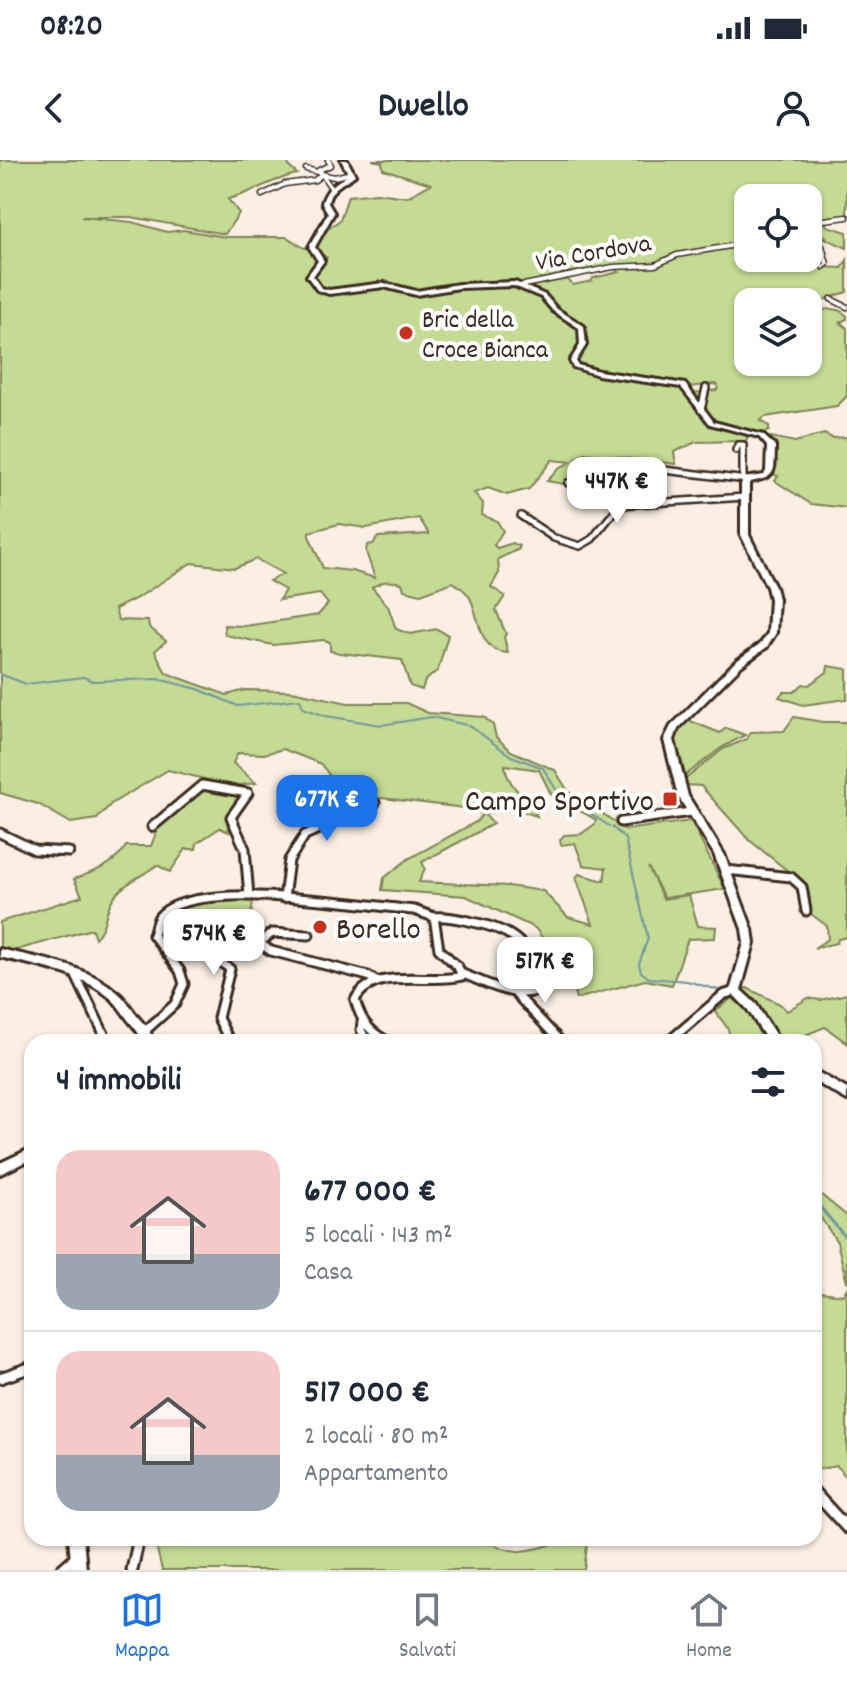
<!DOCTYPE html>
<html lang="it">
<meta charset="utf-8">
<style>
:root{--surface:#fff;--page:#f6f6f7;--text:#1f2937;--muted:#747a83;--line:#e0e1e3;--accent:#1a73e8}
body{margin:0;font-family:Dekko,sans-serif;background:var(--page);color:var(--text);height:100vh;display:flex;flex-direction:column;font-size:30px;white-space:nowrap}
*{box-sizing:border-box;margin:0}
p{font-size:26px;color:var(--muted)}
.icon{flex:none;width:44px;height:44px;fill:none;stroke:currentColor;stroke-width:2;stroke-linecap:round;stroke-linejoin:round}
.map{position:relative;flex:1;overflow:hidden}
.side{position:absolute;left:24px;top:874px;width:798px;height:512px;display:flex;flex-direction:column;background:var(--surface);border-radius:24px;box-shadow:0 2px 6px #0004}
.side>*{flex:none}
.fabs{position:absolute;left:734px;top:24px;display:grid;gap:16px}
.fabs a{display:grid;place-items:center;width:88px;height:88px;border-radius:16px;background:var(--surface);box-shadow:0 2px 6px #0004;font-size:40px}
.price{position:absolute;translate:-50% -68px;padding:0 18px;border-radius:16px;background:#fff;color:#222;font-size:26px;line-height:52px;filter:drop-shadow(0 2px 4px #0008)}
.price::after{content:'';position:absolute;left:50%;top:48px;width:24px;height:18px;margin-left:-12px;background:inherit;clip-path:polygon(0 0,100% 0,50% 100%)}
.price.current{background:var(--accent);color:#fff}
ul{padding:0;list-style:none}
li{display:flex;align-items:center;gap:24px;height:200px;padding:0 32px}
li+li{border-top:2px solid var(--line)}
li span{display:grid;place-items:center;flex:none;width:224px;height:160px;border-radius:24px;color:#555}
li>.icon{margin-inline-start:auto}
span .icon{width:96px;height:96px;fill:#fffc;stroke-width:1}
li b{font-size:34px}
h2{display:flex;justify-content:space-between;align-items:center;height:96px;padding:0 32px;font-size:34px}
.status{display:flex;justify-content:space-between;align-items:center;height:56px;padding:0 40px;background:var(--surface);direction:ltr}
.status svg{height:22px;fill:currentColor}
header{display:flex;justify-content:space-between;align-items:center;height:104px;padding:0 32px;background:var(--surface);font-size:36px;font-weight:800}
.menu{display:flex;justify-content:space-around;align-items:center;height:112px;border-top:2px solid var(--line);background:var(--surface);font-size:22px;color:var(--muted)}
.menu a{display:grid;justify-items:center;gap:4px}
.menu .current{color:var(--accent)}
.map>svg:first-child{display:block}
.green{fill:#c3db92;stroke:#7f8258;stroke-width:2;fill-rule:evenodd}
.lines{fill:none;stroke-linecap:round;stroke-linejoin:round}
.stream-far1{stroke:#7295a1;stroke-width:2}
.stream{stroke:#7295a1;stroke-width:3}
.street-far3-casing{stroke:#3b2a1e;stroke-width:7}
.street-far2-casing{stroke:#3b2a1e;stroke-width:10}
.street-far1-casing{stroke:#3b2a1e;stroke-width:13}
.street-casing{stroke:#3b2a1e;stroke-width:15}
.secondary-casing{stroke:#3b2a1e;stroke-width:6}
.street-far3{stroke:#fff;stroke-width:4}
.street-far2{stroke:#fff;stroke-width:5}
.street-far1{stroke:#fff;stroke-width:7}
.street{stroke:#fff;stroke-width:9}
.secondary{fill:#fff;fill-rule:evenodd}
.poi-dot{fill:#c8321e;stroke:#fff;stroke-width:3}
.labels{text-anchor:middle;stroke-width:8;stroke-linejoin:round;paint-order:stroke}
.far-street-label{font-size:26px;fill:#3b2a1e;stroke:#fff}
.far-poi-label{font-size:26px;fill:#3b2a1e;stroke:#fff;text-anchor:start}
.poi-label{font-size:32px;fill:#3b2a1e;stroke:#fff;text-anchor:end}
</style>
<div class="status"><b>08:20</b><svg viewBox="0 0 49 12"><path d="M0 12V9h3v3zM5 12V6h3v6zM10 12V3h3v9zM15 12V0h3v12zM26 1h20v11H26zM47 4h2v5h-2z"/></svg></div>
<header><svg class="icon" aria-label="back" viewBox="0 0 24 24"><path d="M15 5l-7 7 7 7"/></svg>Dwello<svg class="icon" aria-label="person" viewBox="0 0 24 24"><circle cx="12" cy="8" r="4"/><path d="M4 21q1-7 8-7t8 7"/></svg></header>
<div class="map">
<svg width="847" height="1410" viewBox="0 0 847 1410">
<rect width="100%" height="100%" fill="#fbefe3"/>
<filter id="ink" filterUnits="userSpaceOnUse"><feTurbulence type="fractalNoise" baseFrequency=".0125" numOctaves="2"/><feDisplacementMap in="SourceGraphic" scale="16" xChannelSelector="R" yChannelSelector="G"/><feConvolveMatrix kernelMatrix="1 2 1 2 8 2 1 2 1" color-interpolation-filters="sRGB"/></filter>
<g filter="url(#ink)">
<!-- green -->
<g class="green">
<path d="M0,0H288L289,7L297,14C272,19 253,33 228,39L239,53L225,74L131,57H81L132,62L167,72L184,70L226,77H287L304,88L311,87L319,99L306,116L324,132L384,126L412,133L511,125L542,138L578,167L580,183L571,202C587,220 653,221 679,226L686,230L705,262L748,275L746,281L696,282L674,292L676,304L584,293L576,299L597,313L564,324L547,321L559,308L571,302L552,300L529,329L507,335L488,328L474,333L483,343L482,355L497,361L503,371L494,385L497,388L513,383L519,386V389L498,399L499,413L491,427L505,436L496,450L506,474L504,477L508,493C479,492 480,460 471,440C468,432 460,427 453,422L421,434L404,430L402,423C388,420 384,421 372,427L388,446L396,469L410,474L437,469L448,475L438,510L425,521L422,530L410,526L402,500L340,493L330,491V482L324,480L273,485L225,475L224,465L245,466L318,455L328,444L320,434L279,440L285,430L269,421L283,414L256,399L235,408L191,403L139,437L115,449L118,460L148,461L149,467L166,481L155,491L166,513L227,535L245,530L292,531L348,543H406L428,553L484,557L493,565L496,577L511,591L555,610L568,631L587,649L594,647L625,670L691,661L725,729L664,738L648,707L663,739L689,735L698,766L716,767L715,778L688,779L672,825L645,820L576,839L570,814L535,768L466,736L382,730L384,718L408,699L476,662L483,654L464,648L382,638L370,641L343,634L321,604L283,589L264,594L238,593L233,603L256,623L233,626L168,610L111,644L97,659L71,663L38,644L0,633ZM419,358L429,374L378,377L373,384L367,385L366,392L375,418L352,411L323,408L309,376V372L339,364L366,368ZM505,605L539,610L551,634L596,660L595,664L581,674L564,675L560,680L561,685L575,683L583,705L606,708L604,721L579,714L576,718L593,764L568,757L543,731L508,726L419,722L425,708L422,702L493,664L484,654L514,649L537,656C527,638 506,625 505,605Z"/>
<path d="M372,0H847V57L824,60L827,66L847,72V88L824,78L826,77L815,70L819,69L808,62V38H748V98H808V79L820,85L825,104L820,107L842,108L847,100V132L823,140L793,138L789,142H748V202H808V156C821,149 836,144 847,156V159L840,162L847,168V236L837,246L765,257L760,261L769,266V271C755,276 724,270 712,260C704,254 699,242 694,233L717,230L718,225L715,224L689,227L664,219L606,213L578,205L577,199L585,188L581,163L523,126L567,119L573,125L592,121L593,118L619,112L612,108L561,113L565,117L533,123L462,124L416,132L391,125L324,130L312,116L327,98L314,88L320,75L340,60L348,36L377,33L407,37L431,24L383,9L382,2Z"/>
<path d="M824,274L832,278L847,277V348L811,344L775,321L778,316L772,314L775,288L771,277L795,282Z"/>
<path d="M828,506L847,509V539L803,545L779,537L783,532H794L803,524L809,525L827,512Z"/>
<path d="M794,557L823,562H847V777L838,779L837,783L814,788L828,779L827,766L811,754L809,733L804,724L748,679L701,626L685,625L683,621L723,589L747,579L751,572L784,571Z"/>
<path d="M688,560L720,573L726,568L745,575L721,588L682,618C675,592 666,582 688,560Z"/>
<path d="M205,626L242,633L245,637L226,657L229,672L220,668L197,683L196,689H186L170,712L157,705C142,716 120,725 111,742C104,755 106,768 95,778L92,769L13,791L0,789V762L82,736L74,719C95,711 114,706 126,686H151L158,667Z"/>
<path d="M225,739H253L250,764L176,767L178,747L190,742Z"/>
<path d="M240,769L267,775L260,786L234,792L218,781L220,770Z"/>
<path d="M747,828L780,844L787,851L808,838L820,840L847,834V883L825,867L800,877L801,882H781L754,842L740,829Z"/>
<path d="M732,838L752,853L770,882H731L728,869L715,851Z"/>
<path d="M814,1029L847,1056V1123L837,1082L814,1048Z"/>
<path d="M847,1128V1318L837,1306L814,1310V1131L843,1135Z"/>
<path d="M154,1378H483C526,1407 546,1378 588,1378L584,1410H162Z"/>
</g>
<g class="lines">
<!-- stream-far1 -->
<g class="stream-far1">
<path d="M0,514L26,524L84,517L92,521L158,519L198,529L238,546L300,539L303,548L326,556L381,565L432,557L470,566L511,596L543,608L557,631L609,666"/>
<path d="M612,667L625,679L648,778L639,804L641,812L649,818L687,821L722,831"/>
<path d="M734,837L742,844"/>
<path d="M747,848L764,882"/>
</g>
<!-- stream -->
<path class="stream" d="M814,1040L847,1079"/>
<!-- street-far3 casing -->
<g class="street-far3-casing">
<g id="street-far3">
<path d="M328,0L331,5L319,10L331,28"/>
<path d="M306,9L321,13"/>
<path d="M262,35L285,24L315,20L322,14L334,17L352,13"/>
<path d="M808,55L817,50"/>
<path d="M808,62L847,57"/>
<path d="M808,79L822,86L827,104L823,107"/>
<path d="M519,126L613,107L655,105L677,95L748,83"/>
<path d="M831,139L847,147"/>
</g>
</g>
<!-- street-far2 casing -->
<g class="street-far2-casing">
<g id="street-far2">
<path d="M701,250L706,228"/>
<path d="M736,290L738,285H743V318"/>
<path d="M568,323L631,306L747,320"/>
<path d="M521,356L554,378L580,386L592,379L620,345L745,337"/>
</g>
</g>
<!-- street-far1 casing -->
<g class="street-far1-casing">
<g id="street-far1">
<path d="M621,662L691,652"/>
<path d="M152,667L202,625L248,633L231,657L245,689L249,736"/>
<path d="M0,673L35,690L69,692"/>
<path d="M726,710L791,717L802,727L806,751"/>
<path d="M284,738L289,700L305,675L375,643"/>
<path d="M159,757L230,809L218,858L230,882"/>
<path d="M434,757C447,756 460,759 473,762C517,771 530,785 542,828C520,842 485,822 463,814"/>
<path d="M309,775L272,773L259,783L271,791L368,816L376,821"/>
<path d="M76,816L108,882"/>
<path d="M514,832L561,882"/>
<path d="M362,862L361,870L367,882"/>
<path d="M145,871L175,844L184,824L180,811L153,775C155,770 156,761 159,757C190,717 364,745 414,750L434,757L439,789L458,807L462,816C430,825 373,805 355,840C361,861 369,872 389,882"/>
<path d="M668,882L723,835L735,831"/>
</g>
</g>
<!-- street casing -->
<g class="street-casing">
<g id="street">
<path d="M0,1218L32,1207"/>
<path d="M814,1332L847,1368"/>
<path d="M61,1410L77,1396"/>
<path d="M132,1410L139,1378"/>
</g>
</g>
<!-- secondary casing -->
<g class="secondary-casing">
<g id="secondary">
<path d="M341,0H347L355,15C343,24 331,27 328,43L334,53L315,87L324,101L313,116L321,128L329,130L384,123L416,131L459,124L515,122L545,135L557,149L584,166L586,185L576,201L578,205L599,211L685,224L714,262L763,275L775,286C774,312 778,317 750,322L749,324V375L775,427L778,439L776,473L767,487L741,506L678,569L674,580L688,636L724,694L752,769L754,783L741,830L756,844L780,882H768L748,850L730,831L744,783L742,769L714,694L678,636L664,580L671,566L735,502L761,483L768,473L770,439L767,427L741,375V324L744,318L764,315L766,311L767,286L759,277L710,264L681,227L598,215L573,207L570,201L580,185L579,168L553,151L541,137L514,126L459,128L416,135L384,127L329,134L317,130L307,116L318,101L309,87L328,53L322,43C326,28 336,22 349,15Z"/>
<path d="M0,789C39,799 86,804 117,832C125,838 131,848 137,856C146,867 150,868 153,882H141C140,872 135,869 129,861C122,852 117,843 108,836C78,812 36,806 0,797Z"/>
<path d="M814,910L847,929V940L814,921Z"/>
<path d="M32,988V999L0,1014V1003Z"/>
<path d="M69,1378H83L86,1410H72Z"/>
</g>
</g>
<!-- street-far3 -->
<use href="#street-far3" class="street-far3"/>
<!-- street-far2 -->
<use href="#street-far2" class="street-far2"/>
<!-- street-far1 -->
<use href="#street-far1" class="street-far1"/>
<!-- street -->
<use href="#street" class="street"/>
<!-- secondary -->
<use href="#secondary" class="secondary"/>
</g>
</g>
<!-- markers -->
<g class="poi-dot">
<circle cx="406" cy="173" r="8"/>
<rect x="662" y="631" width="16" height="16" rx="4"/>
<circle cx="320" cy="767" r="8"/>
</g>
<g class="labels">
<!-- far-street labels -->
<g class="far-street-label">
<text transform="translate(593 91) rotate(-10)" y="9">Via Cordova</text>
</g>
<!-- far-poi labels -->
<g class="far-poi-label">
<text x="422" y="167">Bric della<tspan x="422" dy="30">Croce Bianca</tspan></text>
</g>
<!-- poi labels -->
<g class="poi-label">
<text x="654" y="650">Campo Sportivo</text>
<text x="336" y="778" text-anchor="start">Borello</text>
</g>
</g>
</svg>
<div class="fabs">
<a><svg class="icon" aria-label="locate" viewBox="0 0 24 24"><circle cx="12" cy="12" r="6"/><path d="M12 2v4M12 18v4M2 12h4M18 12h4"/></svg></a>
<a><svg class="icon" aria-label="layers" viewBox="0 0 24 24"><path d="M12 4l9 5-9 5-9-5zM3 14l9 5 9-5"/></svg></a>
</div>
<b class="price" style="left:617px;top:365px">447K €</b>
<b class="price current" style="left:327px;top:683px">677K €</b>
<b class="price" style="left:214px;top:817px">574K €</b>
<b class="price" style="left:545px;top:845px">517K €</b>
<section class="side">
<h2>4 immobili<svg class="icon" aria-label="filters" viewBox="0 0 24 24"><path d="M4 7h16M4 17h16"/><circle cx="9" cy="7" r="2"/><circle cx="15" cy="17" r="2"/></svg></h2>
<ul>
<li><span style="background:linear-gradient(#f6c9c9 65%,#9aa5b1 0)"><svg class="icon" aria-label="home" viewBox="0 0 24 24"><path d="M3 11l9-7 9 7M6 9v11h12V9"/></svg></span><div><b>677 000 €</b><p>5 locali · 143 m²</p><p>Casa</p></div></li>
<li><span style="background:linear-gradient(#f6c9c9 65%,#9aa5b1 0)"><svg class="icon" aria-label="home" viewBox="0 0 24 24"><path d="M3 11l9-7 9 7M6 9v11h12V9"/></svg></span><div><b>517 000 €</b><p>2 locali · 80 m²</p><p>Appartamento</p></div></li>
</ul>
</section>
</div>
<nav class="menu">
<a class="current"><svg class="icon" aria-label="map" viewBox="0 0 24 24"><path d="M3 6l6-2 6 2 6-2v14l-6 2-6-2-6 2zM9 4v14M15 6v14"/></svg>Mappa</a>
<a><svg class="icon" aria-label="saved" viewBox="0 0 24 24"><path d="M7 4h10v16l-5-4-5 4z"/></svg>Salvati</a>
<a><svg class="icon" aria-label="home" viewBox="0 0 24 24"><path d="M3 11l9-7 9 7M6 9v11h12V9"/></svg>Home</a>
</nav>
